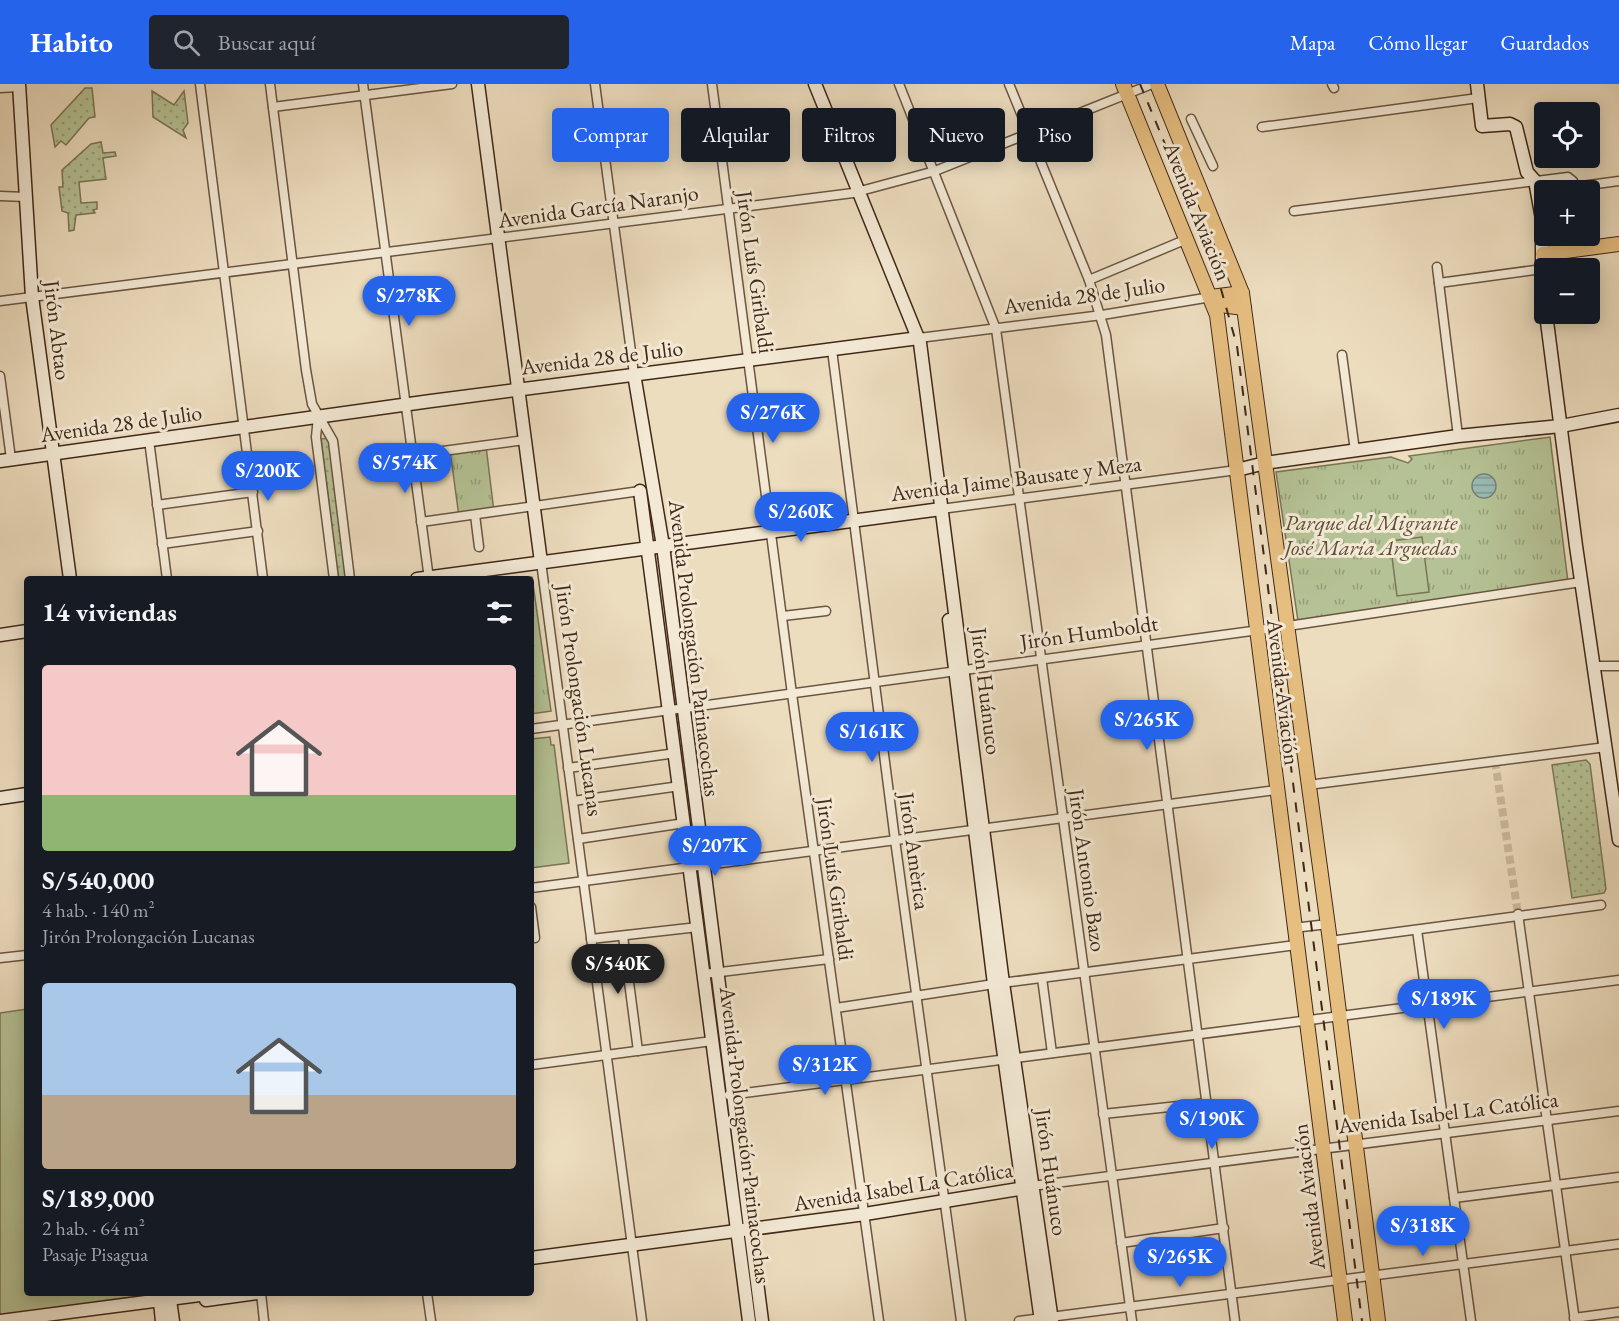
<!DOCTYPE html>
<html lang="es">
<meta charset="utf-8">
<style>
:root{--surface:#171b24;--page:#20242c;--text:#f1f3f6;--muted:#9ea1a6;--accent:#2563eb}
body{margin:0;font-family:"EB Garamond",serif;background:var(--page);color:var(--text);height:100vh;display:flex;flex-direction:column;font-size:22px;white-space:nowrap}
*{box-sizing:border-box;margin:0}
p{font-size:20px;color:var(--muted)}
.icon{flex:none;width:33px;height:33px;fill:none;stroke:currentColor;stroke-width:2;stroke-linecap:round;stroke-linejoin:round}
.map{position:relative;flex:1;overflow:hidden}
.drawer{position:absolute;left:24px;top:492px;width:510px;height:720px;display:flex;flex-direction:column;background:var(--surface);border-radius:6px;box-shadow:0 3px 15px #0003}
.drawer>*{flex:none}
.banner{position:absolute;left:552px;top:24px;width:570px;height:54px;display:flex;gap:12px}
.controls{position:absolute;left:1534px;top:18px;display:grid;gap:12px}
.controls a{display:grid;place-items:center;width:66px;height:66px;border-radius:6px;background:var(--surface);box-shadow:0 3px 15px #0003;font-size:30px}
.price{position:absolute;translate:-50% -51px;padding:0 14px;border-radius:21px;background:var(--accent);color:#fff;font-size:20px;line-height:39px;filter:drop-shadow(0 2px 3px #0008)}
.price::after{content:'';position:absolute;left:50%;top:36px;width:18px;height:14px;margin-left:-9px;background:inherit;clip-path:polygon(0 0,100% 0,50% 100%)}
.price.current{background:#222;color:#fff}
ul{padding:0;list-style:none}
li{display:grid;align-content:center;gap:12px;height:318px;padding:0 18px}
li span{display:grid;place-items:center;height:186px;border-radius:6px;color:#555}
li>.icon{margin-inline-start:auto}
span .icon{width:108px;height:108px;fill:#fffc;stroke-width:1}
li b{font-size:26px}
h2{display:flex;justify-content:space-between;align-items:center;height:72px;padding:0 18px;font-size:26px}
.chip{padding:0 21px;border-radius:6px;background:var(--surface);box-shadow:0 3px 15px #0003;font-size:21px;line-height:54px}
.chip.current{background:var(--accent);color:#fff}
header{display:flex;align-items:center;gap:36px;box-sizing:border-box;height:84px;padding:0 30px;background:var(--accent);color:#fff}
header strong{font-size:28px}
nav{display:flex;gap:33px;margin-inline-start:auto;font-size:21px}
.search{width:420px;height:54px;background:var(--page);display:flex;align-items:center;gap:15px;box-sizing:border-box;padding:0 21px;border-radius:6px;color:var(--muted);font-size:22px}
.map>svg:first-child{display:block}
.grass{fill:url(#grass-dots);stroke:#7a7556;stroke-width:1.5}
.park{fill:url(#park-tufts);stroke:#7a7556;stroke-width:1.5}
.garden{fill:#b5c295;stroke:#7a7556;stroke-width:1.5}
.water{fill:url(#water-rules);stroke:#758075;stroke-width:1.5}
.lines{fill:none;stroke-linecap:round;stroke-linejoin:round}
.street-tunnel{stroke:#cab99d;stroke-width:8;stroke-dasharray:8 4;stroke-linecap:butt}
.street-casing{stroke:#6b5541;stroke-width:11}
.secondary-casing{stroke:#402817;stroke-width:15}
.primary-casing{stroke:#402817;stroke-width:16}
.street{stroke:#f3e9d5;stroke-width:8}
.secondary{stroke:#f3e9d5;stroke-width:12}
.primary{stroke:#e6be80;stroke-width:14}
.rail{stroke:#402817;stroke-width:2;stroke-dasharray:10 10;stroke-linecap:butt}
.labels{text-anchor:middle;stroke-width:6;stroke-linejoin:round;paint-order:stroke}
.street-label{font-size:22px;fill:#402817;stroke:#f3e9d5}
.park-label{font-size:22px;font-style:italic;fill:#5d4e36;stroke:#f3e9d5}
</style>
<header>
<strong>Habito</strong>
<div class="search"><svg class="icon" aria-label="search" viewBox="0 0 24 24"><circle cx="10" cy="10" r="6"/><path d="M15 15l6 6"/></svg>Buscar aquí</div>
<nav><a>Mapa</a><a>Cómo llegar</a><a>Guardados</a></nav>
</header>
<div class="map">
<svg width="1619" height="1237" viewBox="0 0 1619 1237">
<defs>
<pattern id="grass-dots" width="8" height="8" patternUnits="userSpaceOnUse" patternTransform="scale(1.5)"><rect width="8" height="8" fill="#b5c295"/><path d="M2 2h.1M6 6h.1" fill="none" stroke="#959e79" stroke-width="1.8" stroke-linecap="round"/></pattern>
<pattern id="park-tufts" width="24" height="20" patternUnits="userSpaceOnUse" patternTransform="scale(1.5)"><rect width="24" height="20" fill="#b5c295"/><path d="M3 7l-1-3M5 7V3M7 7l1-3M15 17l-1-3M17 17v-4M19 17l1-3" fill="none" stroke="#959e79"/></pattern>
<pattern id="water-rules" width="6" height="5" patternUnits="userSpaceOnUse" patternTransform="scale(1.5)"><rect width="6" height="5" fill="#99bbb4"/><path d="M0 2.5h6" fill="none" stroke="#7e9891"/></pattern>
</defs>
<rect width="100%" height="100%" fill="#edddbf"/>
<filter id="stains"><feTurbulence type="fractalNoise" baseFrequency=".00333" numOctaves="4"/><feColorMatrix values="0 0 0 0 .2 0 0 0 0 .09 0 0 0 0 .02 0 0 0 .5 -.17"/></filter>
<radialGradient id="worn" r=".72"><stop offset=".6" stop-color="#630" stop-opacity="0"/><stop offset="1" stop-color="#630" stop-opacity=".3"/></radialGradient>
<!-- grass -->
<g class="grass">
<path d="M85,4H92L95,33L89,34L66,61L61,57L55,63L51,41Z"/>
<path d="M152,7L174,21L184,7L188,39L183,46L186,54L153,33Z"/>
<path d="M101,58L103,69L115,68L116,72L103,74L106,95L79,98L81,119L97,118V125L93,126L95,129L76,131L74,146L69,147L68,129L62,127L59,103H63L62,86L91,60Z"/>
<path d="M329,354L346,493L338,494L321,355Z"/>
<path d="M1586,676L1590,680L1606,805L1604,809L1572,814L1552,681Z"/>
</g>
<!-- park -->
<g class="park">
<path d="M1550,353L1568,498L1298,537L1276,388L1391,373L1408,379L1412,375L1409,372Z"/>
<path d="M486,362L494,428L459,433L450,366Z"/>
<path d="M532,493L551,627L531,630V495H517Z"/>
</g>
<!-- garden -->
<g class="garden">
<path d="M1422,453L1429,508L1397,512L1390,457Z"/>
<path d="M550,653L551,661H554L569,779L531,784V655Z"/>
<path d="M27,925V1209H147L142,1213L0,1232V929Z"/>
</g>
<!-- water -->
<circle class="water" cx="1484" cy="402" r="12"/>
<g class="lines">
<!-- street-tunnel -->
<path class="street-tunnel" d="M1495,677L1518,830"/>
<!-- street casing -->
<g class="street-casing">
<g id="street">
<path d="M200,0L263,495"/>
<path d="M270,0L306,286L312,320L333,357L350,495"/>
<path d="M363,0L429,495"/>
<path d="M595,0L634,290"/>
<path d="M712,0L792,610L879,1237"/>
<path d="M899,0L996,245L1132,1237"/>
<path d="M1009,0L1089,196L1106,251L1235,1237"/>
<path d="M1332,0L1334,4"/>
<path d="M0,4L19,3"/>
<path d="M273,23L452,0"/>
<path d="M1191,35L1213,82"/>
<path d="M1262,43L1478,14"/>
<path d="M0,112L26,113"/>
<path d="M1294,127L1568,93L1573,97L1574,103L1619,97"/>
<path d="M1437,183L1458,352"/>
<path d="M1089,196L1187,155"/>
<path d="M1439,199L1542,185"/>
<path d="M0,217L853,109L935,87L1152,0"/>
<path d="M919,254L1102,231L1211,213"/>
<path d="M832,266L895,756L961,1237"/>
<path d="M1342,271L1355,367"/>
<path d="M0,292L11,375"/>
<path d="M318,333L316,353L334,495"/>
<path d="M149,356L167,495"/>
<path d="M413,371L525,356"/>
<path d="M157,421L253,408"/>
<path d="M941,425L1237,386"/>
<path d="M475,431L479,463"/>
<path d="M421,438L640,407"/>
<path d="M162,460L258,447"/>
<path d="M541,478L642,1237"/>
<path d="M783,532L826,527"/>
<path d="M1595,582H1619"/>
<path d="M531,645L1288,542L1581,498"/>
<path d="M568,684L676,669"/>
<path d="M1308,701L1606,663"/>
<path d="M573,717L680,702"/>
<path d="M578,755L685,739"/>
<path d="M531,804L1276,706"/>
<path d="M531,823L535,854"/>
<path d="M1518,830L1575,1237"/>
<path d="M1293,844L1328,840"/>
<path d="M1417,846L1471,1237"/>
<path d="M623,852L638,967"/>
<path d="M591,855L698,843"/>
<path d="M1330,857L1601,821"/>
<path d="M0,874L27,871"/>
<path d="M704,890L829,875"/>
<path d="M1042,894L1052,969"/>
<path d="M836,924L994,900L1296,861"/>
<path d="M531,981L712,957"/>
<path d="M729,1011L1619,896"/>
<path d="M1103,1030L1207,1019"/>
<path d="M1032,1102L1619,1027"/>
<path d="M1454,1114L1619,1093"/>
<path d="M1121,1159L1224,1144"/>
<path d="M261,1209L264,1237"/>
<path d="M427,1209L431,1237"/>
<path d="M1574,1234L1619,1228"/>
<path d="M1019,1237L1619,1160"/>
</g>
</g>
<!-- secondary casing -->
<g class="secondary-casing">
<g id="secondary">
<path d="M19,0L32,213L70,495"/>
<path d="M478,0L541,478"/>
<path d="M815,0L920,259L1003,899L1052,1237"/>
<path d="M1477,0L1482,42L1510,40L1516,43L1527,88L1535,97L1542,135V189L1545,223"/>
<path d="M1546,230L1576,462L1619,756"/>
<path d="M634,290L663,462L762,1237"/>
<path d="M0,377L431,317L919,254"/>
<path d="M1237,386L1265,379L1458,352L1561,342L1619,331"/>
<path d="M640,407L749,1237"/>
<path d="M417,495L941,425"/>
<path d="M949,536L994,900L1041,1237"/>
<path d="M0,551L27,547"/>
<path d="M0,714L27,710"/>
<path d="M531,1174L865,1130L1031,1103"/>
<path d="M159,1209L162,1237"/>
<path d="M169,1209L173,1237"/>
<path d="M206,1216L258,1209"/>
<path d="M0,1237L215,1209"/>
</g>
</g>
<!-- primary casing -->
<g class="primary-casing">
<g id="primary">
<path d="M1123,0L1217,231L1345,1237"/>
<path d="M1157,0L1242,209L1244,224L1330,857L1378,1237"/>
<path d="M1543,170L1619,160"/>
<path d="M1211,213L1220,221L1244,224"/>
<path d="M1211,213L1242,209"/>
</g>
</g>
<!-- street -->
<use href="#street" class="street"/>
<!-- secondary -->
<use href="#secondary" class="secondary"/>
<!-- primary -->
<use href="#primary" class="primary"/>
<!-- rail -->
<path class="rail" d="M1140,0L1212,173L1237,262L1362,1237"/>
</g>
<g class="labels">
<!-- street labels -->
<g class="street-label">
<text transform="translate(598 122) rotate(-8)" y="8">Avenida García Naranjo</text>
<text transform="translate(1198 127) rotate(68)" y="8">Avenida Aviación</text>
<text transform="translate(756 188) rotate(82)" y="8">Jirón Luís Giribaldi</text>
<text transform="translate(1084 211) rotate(-8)" y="8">Avenida 28 de Julio</text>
<text transform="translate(58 246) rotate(83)" y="8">Jirón Abtao</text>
<text transform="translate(602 273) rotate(-7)" y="8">Avenida 28 de Julio</text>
<text transform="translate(121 339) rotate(-8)" y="8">Avenida 28 de Julio</text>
<text transform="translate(1016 394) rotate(-7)" y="8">Avenida Jaime Bausate y Meza</text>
<text transform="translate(1089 548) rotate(-8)" y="8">Jirón Humboldt</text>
<text transform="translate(695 564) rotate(83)" y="8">Avenida Prolongación Parinacochas</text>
<text transform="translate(987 607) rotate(83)" y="8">Jirón Huánuco</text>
<text transform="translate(1284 608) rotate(83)" y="8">Avenida Aviación</text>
<text transform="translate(580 616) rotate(82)" y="8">Jirón Prolongación Lucanas</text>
<text transform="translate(915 767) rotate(82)" y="8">Jirón Amèrica</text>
<text transform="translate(1088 786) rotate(82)" y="8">Jirón Antonio Bazo</text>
<text transform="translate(836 795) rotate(82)" y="8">Jirón Luís Giribaldi</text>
<text transform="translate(1448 1028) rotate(-7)" y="8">Avenida Isabel La Católica</text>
<text transform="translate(746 1051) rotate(83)" y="8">Avenida Prolongación Parinacochas</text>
<text transform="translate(1052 1088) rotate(82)" y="8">Jirón Huánuco</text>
<text transform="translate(903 1102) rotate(-9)" y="8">Avenida Isabel La Católica</text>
<text transform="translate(1308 1113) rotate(-97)" y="8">Avenida Aviación</text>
</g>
<!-- park labels -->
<g class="park-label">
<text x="1371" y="446">Parque del Migrante<tspan x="1371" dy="25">José María Arguedas</tspan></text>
</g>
</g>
<rect width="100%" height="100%" filter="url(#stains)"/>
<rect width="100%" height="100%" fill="url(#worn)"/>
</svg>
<div class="controls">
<a><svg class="icon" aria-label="locate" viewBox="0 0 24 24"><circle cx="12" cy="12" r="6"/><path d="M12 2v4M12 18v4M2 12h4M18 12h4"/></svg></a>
<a>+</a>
<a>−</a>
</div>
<b class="price" style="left:409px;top:243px">S/278K</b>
<b class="price" style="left:773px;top:360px">S/276K</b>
<b class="price" style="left:405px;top:410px">S/574K</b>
<b class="price" style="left:268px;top:418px">S/200K</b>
<b class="price" style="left:801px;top:459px">S/260K</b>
<b class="price" style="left:1147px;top:667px">S/265K</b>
<b class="price" style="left:872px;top:679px">S/161K</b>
<b class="price" style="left:715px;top:793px">S/207K</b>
<b class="price current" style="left:618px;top:911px">S/540K</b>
<b class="price" style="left:1444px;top:946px">S/189K</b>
<b class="price" style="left:825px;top:1012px">S/312K</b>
<b class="price" style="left:1212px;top:1066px">S/190K</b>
<b class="price" style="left:1423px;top:1173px">S/318K</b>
<b class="price" style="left:1180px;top:1204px">S/265K</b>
<div class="banner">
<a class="chip current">Comprar</a>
<a class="chip">Alquilar</a>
<a class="chip">Filtros</a>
<a class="chip">Nuevo</a>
<a class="chip">Piso</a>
</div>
<section class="drawer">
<h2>14 viviendas<svg class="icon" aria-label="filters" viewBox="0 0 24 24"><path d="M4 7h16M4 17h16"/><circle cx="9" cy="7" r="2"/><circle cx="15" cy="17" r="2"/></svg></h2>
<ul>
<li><span style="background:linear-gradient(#f6c9c9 70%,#8fb573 0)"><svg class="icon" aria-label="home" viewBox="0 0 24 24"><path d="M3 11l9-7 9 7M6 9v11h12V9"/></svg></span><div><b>S/540,000</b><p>4 hab. · 140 m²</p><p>Jirón Prolongación Lucanas</p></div></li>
<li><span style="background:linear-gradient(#a9c7e8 60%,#b9a48a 0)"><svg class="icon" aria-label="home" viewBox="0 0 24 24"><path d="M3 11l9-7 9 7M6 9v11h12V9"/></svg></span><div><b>S/189,000</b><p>2 hab. · 64 m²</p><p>Pasaje Pisagua</p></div></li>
</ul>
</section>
</div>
